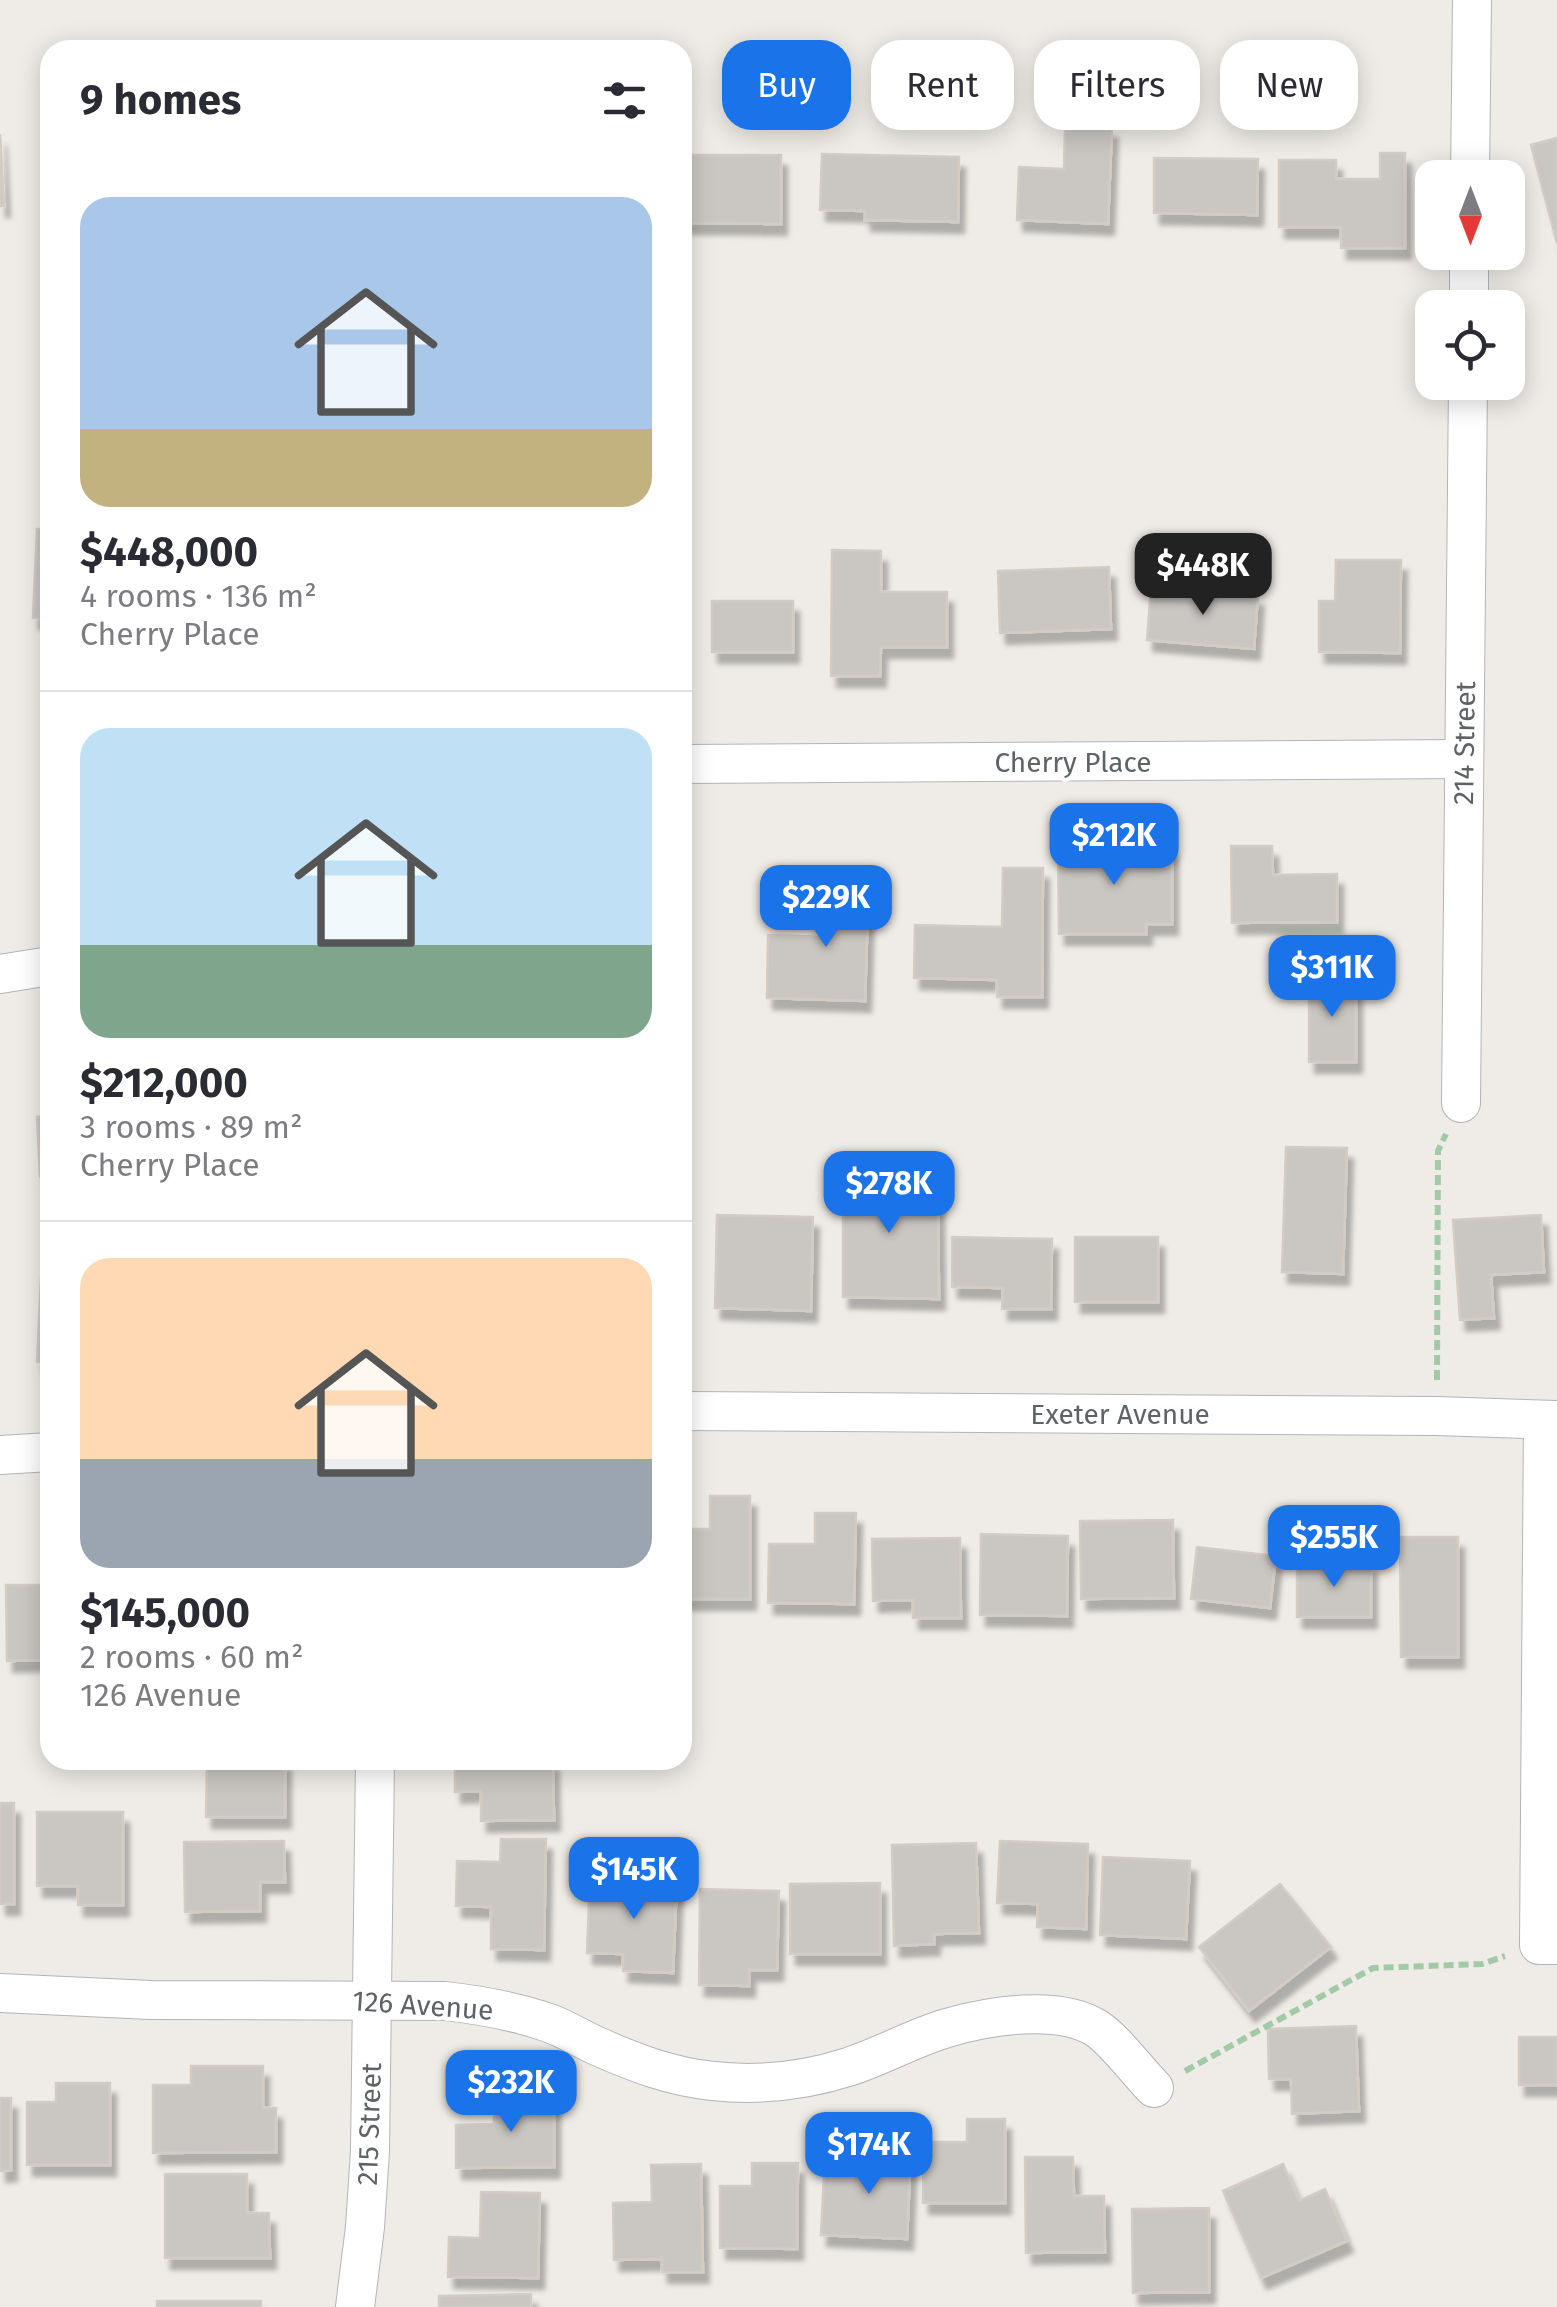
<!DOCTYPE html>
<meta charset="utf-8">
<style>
:root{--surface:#fff;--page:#f7f7f7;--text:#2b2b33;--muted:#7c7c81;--line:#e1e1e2;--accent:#1a73e8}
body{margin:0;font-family:"Fira Sans",sans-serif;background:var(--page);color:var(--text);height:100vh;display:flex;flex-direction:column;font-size:38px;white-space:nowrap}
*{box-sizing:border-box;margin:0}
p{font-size:32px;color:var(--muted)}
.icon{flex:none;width:55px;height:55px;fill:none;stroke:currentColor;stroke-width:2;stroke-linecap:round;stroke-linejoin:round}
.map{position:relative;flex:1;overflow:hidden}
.details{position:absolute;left:40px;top:40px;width:652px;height:1730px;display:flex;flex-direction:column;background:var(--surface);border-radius:30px;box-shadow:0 5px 25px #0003}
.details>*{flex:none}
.guide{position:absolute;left:722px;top:40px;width:682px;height:90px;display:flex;gap:20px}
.needle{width:65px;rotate:180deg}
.fabs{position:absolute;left:1415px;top:160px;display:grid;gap:20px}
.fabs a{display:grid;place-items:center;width:110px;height:110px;border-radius:20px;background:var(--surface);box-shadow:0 5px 25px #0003;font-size:50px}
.price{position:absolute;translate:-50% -85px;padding:0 22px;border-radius:20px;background:var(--accent);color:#fff;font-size:32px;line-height:65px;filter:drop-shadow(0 2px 5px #0008)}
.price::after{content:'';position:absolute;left:50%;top:60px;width:30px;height:22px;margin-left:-15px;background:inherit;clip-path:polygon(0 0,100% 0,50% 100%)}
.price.on{background:#222;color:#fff}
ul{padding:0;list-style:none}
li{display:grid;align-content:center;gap:20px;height:530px;padding:0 40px}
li+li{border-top:2px solid var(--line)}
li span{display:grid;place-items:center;height:310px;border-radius:30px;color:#555}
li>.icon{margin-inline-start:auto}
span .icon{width:180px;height:180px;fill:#fffc;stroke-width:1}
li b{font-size:42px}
h2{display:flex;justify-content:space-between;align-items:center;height:120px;padding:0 40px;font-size:42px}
.tag{padding:0 35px;border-radius:30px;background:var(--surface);box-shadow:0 5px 25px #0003;font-size:35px;line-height:90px}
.tag.on{background:var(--accent);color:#fff}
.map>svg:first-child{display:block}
.building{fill:#cac7c3;stroke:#d3ccc5;stroke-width:2.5;filter:url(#shadow)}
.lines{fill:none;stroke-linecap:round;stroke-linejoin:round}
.minor-casing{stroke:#b2b5b7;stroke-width:40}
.path{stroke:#a2caa6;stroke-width:6;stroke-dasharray:10 5;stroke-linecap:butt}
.minor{stroke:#fff;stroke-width:38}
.labels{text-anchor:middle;stroke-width:8;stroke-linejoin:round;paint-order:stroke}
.street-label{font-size:28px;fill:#5e6365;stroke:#fff}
</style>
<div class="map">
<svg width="1557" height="2307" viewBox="0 0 1557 2307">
<defs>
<filter id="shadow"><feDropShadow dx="6" dy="11" stdDeviation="2.5" flood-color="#0004"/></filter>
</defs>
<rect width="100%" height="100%" fill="#efece7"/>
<!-- building -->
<g class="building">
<path d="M1065,126L1112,127L1108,224L1017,220L1019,167L1064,169Z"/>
<path d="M0,134L4,206H0Z"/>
<path d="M1557,138V243L1531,145Z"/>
<path d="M1380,153H1405V248H1341V227H1279V160H1336V179H1380Z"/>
<path d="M822,154L959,157L958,222L865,220V211L820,210Z"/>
<path d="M684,155H781V224L684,223Z"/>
<path d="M1154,158L1258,159L1257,215L1154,213Z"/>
<path d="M37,529H50V618H33Z"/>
<path d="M832,550L881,551V592H947V647H881L880,676H831Z"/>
<path d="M1336,560H1401L1400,653L1319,652V601H1335Z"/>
<path d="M1109,567L1111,629L1000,633L998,571Z"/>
<path d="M1151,587L1258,595L1254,649L1147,640Z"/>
<rect x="712" y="601" width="81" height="51"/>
<path d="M1058,845H1172V924H1146V934H1059Z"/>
<path d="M1231,846H1272L1273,875L1337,874V922L1232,923Z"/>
<path d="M1003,868H1043L1042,997H997V980L914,978L915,925L1002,927Z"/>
<path d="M829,875H869L865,1001L767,998L768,935L827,937Z"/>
<rect x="1309" y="978" width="47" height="84"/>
<path d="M50,1116V1176L40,1177L37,1117Z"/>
<path d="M1286,1147L1347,1148L1343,1274L1282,1272Z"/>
<path d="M843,1160H874L876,1182L938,1183L939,1299L843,1297Z"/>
<path d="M717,1215L813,1217L811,1311L715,1308Z"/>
<path d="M1541,1215L1544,1272L1491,1275L1494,1318L1460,1320L1453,1220Z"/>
<path d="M952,1237L1052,1239L1051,1309H1002L1003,1288L952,1287Z"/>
<rect x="1075" y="1237" width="83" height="65"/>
<path d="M41,1278H50V1362H37Z"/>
<path d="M710,1496H750V1599H682V1529H710Z"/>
<path d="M815,1513H856L854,1604L768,1603L769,1544H815Z"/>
<path d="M1173,1520L1174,1598L1081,1599L1080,1521Z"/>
<path d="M981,1534L1068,1536L1067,1616L980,1615Z"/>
<path d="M1400,1537H1458V1657H1401Z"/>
<path d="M960,1538L961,1618H913V1600L873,1601L872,1539Z"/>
<path d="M1197,1547L1276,1556L1270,1608L1191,1599Z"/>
<rect x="1297" y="1562" width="74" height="55"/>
<path d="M6,1585H50V1660L7,1661Z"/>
<path d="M207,1760H285V1817H206Z"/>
<path d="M455,1760H553L554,1820L481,1821V1791L455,1792Z"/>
<rect x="0" y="1803" width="14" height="101"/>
<path d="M37,1812H123V1905H78V1886H37Z"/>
<path d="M501,1839H546L544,1950L491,1949V1907L456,1906L457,1861L500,1862Z"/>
<path d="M284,1841L285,1882H260V1911L185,1912L184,1842Z"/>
<path d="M1000,1841L1088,1844L1086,1929L1037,1927L1038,1904L997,1903Z"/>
<path d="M976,1843L979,1933L934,1934V1944L894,1946L892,1845Z"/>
<path d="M1103,1857L1190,1861L1186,1939L1100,1935Z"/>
<path d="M590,1876L677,1880L673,1973L623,1971V1954L587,1953Z"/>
<path d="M880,1883V1954H790V1884Z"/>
<path d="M1280,1884L1331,1947L1249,2011L1199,1947Z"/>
<path d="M700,1889L779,1891L777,1970H749V1986L699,1985Z"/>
<path d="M1356,2026L1359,2111L1292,2114L1291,2079H1269L1268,2029Z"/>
<rect x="1519" y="2037" width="38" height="48"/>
<path d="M191,2066H263V2108H276V2152L153,2153V2085H191Z"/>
<path d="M56,2083H110V2165H27V2102H56Z"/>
<path d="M494,2094H554V2167L456,2168V2125L494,2124Z"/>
<path d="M0,2098H11V2170L0,2171Z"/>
<path d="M967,2119H1005V2203H923V2142H967Z"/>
<path d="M856,2148L911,2151L907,2239L821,2235L824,2175L854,2177Z"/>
<path d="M1025,2157H1073L1074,2196H1104L1105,2252L1026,2253Z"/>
<path d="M752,2163H798L797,2249L720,2248V2186H752Z"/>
<path d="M701,2164L703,2272H662V2259L614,2260L613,2203L652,2202L651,2165Z"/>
<path d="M1283,2164L1299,2201L1325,2189L1347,2241L1261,2278L1223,2191Z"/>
<path d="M165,2174H247V2213H269L270,2258H165Z"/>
<path d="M481,2192L540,2193L538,2278L448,2277L449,2237L480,2238Z"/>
<path d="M1209,2208V2292L1133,2293L1132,2209Z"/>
<path d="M531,2294V2307H439V2296Z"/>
<rect x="157" y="2301" width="104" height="6"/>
</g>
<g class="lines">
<!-- minor casing -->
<g class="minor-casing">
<g id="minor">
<path d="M1470,178L1472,0"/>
<path d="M1469,308V252"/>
<path d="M682,764L1463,759"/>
<path d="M0,974L50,966"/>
<path d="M1461,1103L1468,382"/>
<path d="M682,1411L1436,1416L1557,1420"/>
<path d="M1543,1420L1539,1945H1557"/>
<path d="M0,1455L50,1452"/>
<path d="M0,1993L151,2000L445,2001C480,2005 515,2011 549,2023C566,2029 581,2039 597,2046C635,2063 672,2077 713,2081C759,2086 804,2081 848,2067C882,2056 913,2038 947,2028C988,2016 1058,2004 1096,2028C1114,2039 1138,2072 1154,2088"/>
<path d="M355,2307L365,2227L370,2151L375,1760"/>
</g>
</g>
<!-- path -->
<g class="path">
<path d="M1437,1380L1438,1151L1446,1134"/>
<path d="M1185,2071L1373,1968L1482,1964L1505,1956"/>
</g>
<!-- minor -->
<use href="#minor" class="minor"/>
</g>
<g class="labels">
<!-- street labels -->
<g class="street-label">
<text transform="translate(1464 743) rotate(-89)" y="10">214 Street</text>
<text x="1073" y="772">Cherry Place</text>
<text x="1120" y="1424">Exeter Avenue</text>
<text transform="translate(423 2005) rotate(4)" y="10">126 Avenue</text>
<text transform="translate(369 2124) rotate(-88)" y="10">215 Street</text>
</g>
</g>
</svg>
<div class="fabs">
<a><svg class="needle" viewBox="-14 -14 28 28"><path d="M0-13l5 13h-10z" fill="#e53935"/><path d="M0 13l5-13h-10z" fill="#7c7c81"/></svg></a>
<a><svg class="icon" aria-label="locate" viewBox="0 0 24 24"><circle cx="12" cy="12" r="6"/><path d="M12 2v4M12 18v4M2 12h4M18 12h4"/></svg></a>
</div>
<b class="price on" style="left:1203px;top:618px">$448K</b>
<b class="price" style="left:1114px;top:888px">$212K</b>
<b class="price" style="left:826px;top:950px">$229K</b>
<b class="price" style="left:1332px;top:1020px">$311K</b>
<b class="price" style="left:889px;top:1236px">$278K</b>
<b class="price" style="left:1334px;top:1590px">$255K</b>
<b class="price" style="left:634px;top:1922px">$145K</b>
<b class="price" style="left:511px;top:2135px">$232K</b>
<b class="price" style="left:869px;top:2197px">$174K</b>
<div class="guide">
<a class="tag on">Buy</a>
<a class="tag">Rent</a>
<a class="tag">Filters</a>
<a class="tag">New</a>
</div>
<section class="details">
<h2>9 homes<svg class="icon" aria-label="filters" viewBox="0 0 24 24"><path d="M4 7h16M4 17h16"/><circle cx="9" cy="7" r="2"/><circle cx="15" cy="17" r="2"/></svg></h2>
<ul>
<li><span style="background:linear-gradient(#a9c7e8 75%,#c2b280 0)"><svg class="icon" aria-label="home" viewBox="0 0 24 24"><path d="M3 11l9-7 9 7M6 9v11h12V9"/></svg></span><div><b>$448,000</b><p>4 rooms · 136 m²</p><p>Cherry Place</p></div></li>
<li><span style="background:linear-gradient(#bfe0f5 70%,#7fa58c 0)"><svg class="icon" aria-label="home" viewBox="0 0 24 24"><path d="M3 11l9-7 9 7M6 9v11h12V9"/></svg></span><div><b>$212,000</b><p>3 rooms · 89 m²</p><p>Cherry Place</p></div></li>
<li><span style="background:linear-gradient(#ffd9b3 65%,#9aa5b1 0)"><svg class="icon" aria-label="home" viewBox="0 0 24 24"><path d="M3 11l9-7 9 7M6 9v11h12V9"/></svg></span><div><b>$145,000</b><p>2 rooms · 60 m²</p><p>126 Avenue</p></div></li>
</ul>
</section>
</div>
